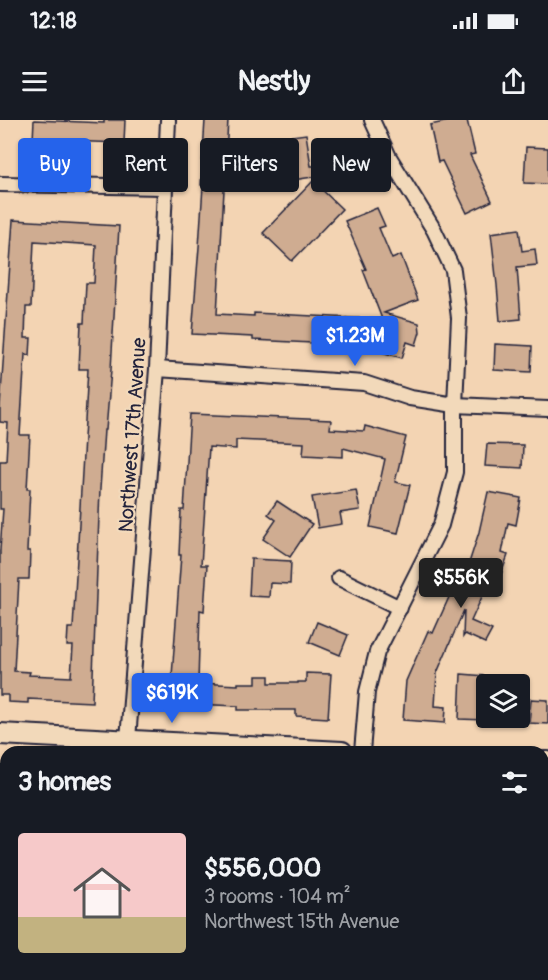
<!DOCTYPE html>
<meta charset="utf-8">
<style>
:root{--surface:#171b24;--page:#242831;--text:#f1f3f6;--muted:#9ea1a6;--line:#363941;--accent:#2563eb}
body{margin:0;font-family:Pangolin,sans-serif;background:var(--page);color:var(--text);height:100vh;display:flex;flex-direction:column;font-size:22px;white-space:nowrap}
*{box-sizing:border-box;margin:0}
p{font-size:20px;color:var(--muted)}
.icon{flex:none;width:33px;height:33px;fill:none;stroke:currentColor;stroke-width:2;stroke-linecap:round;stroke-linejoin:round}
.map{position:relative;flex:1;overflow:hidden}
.drawer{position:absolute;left:0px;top:626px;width:549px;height:236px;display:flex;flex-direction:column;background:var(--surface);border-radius:18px 18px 0 0;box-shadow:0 2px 4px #0004}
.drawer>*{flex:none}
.top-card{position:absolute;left:18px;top:18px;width:513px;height:54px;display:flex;gap:12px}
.fabs{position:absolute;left:476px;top:554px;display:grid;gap:12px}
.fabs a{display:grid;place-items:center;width:54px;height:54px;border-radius:6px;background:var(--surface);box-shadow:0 2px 4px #0004;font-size:30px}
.price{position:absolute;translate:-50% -51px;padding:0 14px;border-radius:6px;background:var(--accent);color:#fff;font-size:20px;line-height:39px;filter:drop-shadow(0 2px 3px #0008)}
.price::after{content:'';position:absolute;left:50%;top:36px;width:18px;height:14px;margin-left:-9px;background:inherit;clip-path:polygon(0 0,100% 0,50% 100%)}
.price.selected{background:#222;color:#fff}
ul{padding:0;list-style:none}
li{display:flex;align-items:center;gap:18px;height:150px;padding:0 18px}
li+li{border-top:2px solid var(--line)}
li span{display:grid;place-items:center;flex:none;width:168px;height:120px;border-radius:6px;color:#555}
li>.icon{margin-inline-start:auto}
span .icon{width:72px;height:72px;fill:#fffc;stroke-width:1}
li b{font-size:26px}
h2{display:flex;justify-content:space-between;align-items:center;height:72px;padding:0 18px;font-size:26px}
.tag{padding:0 21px;border-radius:6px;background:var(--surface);box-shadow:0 2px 4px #0004;font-size:21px;line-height:54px}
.tag.selected{background:var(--accent);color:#fff}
.status{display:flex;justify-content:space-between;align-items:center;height:42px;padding:0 30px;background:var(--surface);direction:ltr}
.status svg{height:16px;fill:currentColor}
header{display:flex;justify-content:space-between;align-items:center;height:78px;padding:0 18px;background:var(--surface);font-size:27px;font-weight:700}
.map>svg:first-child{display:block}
.building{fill:#cfac91;stroke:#22223b;stroke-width:1.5;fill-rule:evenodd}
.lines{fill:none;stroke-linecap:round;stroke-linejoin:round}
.street-casing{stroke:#22223b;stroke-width:18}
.secondary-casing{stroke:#22223b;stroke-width:24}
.street{stroke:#f2d9ba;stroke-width:14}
.secondary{stroke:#f2d9ba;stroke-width:20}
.labels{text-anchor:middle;stroke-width:4.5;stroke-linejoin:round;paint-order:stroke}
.street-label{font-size:20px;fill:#22223b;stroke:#f2d9ba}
</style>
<div class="status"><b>12:18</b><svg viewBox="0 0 49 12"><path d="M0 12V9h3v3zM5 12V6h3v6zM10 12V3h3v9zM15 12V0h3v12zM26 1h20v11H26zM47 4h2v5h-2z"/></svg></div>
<header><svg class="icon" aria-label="menu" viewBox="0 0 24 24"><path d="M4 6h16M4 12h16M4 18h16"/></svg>Nestly<svg class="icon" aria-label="share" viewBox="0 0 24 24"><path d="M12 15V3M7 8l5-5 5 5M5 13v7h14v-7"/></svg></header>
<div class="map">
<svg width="548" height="860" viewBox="0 0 548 860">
<rect width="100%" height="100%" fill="#f3d4b3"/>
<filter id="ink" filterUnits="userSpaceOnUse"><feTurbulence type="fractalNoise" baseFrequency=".0167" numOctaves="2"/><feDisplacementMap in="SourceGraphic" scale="12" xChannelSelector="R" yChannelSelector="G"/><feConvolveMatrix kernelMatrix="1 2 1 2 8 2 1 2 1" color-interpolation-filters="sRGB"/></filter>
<g filter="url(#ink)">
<!-- building -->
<g class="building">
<path d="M34,0L104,3V0H125L124,23L33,20Z"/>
<path d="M205,0H228L217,194L254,196V193L353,198L352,225L253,220V217L192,214L199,127L203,66L201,65Z"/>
<path d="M454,0H467L475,34L470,35L492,81L467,93L442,41L438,42L430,5Z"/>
<path d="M306,14L311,46H318L319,56L280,62L278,49H283L278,18Z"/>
<path d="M526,27L548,28V64L524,63Z"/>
<path d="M313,61L342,89L292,141L263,113Z"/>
<path d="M377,88L385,106L379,108L392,139L401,135L418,180L384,193L419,203L420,212L416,225L407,222L402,238L378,231L384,212L353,203L354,198L382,199L363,150L366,149L345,101Z"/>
<path d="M13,100L119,106L111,250L106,310H104L100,369L92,582L28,579V583L8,582V575H0V430L3,389H0V341H6L8,303L0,302V287ZM34,121L96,125L94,163H86L84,203H81L79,249H88L73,508H68L67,526H73L71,557L29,555L30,552L14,551L19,459H29L30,431H27L30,369H27L30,315H20L25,234L30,235L31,218H25L26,187H31Z"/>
<path d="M519,109L522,131L535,129L537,145L517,147L521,199L500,201L497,165L491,113Z"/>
<path d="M495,224L532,226L531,252L494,250Z"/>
<path d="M190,294L331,300L330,309L364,311L365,306L406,317L395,362L410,365L398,413L370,407L385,339L343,328V337L303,335L304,323L236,320V329L209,327L201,445H207L204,491L200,490L198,563L238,565V563H256V556H269V563H298V562H306V553L331,554L328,598L296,596V590H238V586L170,583L181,435H179L181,390H184Z"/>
<path d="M487,324L523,325L522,348L485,346Z"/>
<path d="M356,370L360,390L340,393L342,404L318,408L312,377Z"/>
<path d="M488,372L521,378L516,405L508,403L502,433L508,435L495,471L486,468L471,501L492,510L485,523L465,514L463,517L464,490L437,553L435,586L446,587L445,603L403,600L406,561L428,511L433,513L454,466L465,472L474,445L469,443L479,412Z"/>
<path d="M277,381L312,404L290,437L263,419L276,400L268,394Z"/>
<path d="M251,439L291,441L290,464L270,463L269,477L249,476Z"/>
<path d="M317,502L348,515L340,535L309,522Z"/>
<path d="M461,554L486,556V600L459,599Z"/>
<path d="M531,579L548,580V604L529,603Z"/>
</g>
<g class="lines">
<!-- street casing -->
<g class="street-casing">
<g id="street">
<path d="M0,64L165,67"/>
<path d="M157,249L364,263L410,278L455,285L548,289"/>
<path d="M339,458L400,488"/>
<path d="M127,632L157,249L168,0"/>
<path d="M362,632L367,572L377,532L441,405L455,352V285L459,198L453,150L434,110L389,37L372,0"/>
<path d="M543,827H548"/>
<path d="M163,860V855"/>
<path d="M348,860L349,855"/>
</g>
</g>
<!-- secondary casing -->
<g class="secondary-casing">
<g id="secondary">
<path d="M0,614L342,632"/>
<path d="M543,642H548"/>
</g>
</g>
<!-- street -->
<use href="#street" class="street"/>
<!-- secondary -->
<use href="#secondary" class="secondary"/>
</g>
</g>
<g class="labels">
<!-- street labels -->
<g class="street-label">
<text transform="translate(132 315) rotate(-86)" y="7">Northwest 17th Avenue</text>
</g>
</g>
</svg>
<div class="fabs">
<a><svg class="icon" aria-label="layers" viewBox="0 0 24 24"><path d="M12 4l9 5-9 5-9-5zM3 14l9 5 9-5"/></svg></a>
</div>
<b class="price" style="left:355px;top:247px">$1.23M</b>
<b class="price selected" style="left:461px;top:489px">$556K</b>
<b class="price" style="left:172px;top:604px">$619K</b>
<div class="top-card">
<a class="tag selected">Buy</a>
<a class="tag">Rent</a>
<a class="tag">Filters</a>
<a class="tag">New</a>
</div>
<section class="drawer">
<h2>3 homes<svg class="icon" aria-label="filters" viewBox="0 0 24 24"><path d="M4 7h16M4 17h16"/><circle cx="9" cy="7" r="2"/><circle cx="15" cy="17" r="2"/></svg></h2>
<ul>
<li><span style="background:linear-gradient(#f6c9c9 70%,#c2b280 0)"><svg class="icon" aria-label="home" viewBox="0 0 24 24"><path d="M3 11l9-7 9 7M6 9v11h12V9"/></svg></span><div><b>$556,000</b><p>3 rooms · 104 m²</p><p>Northwest 15th Avenue</p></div></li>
</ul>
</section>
</div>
